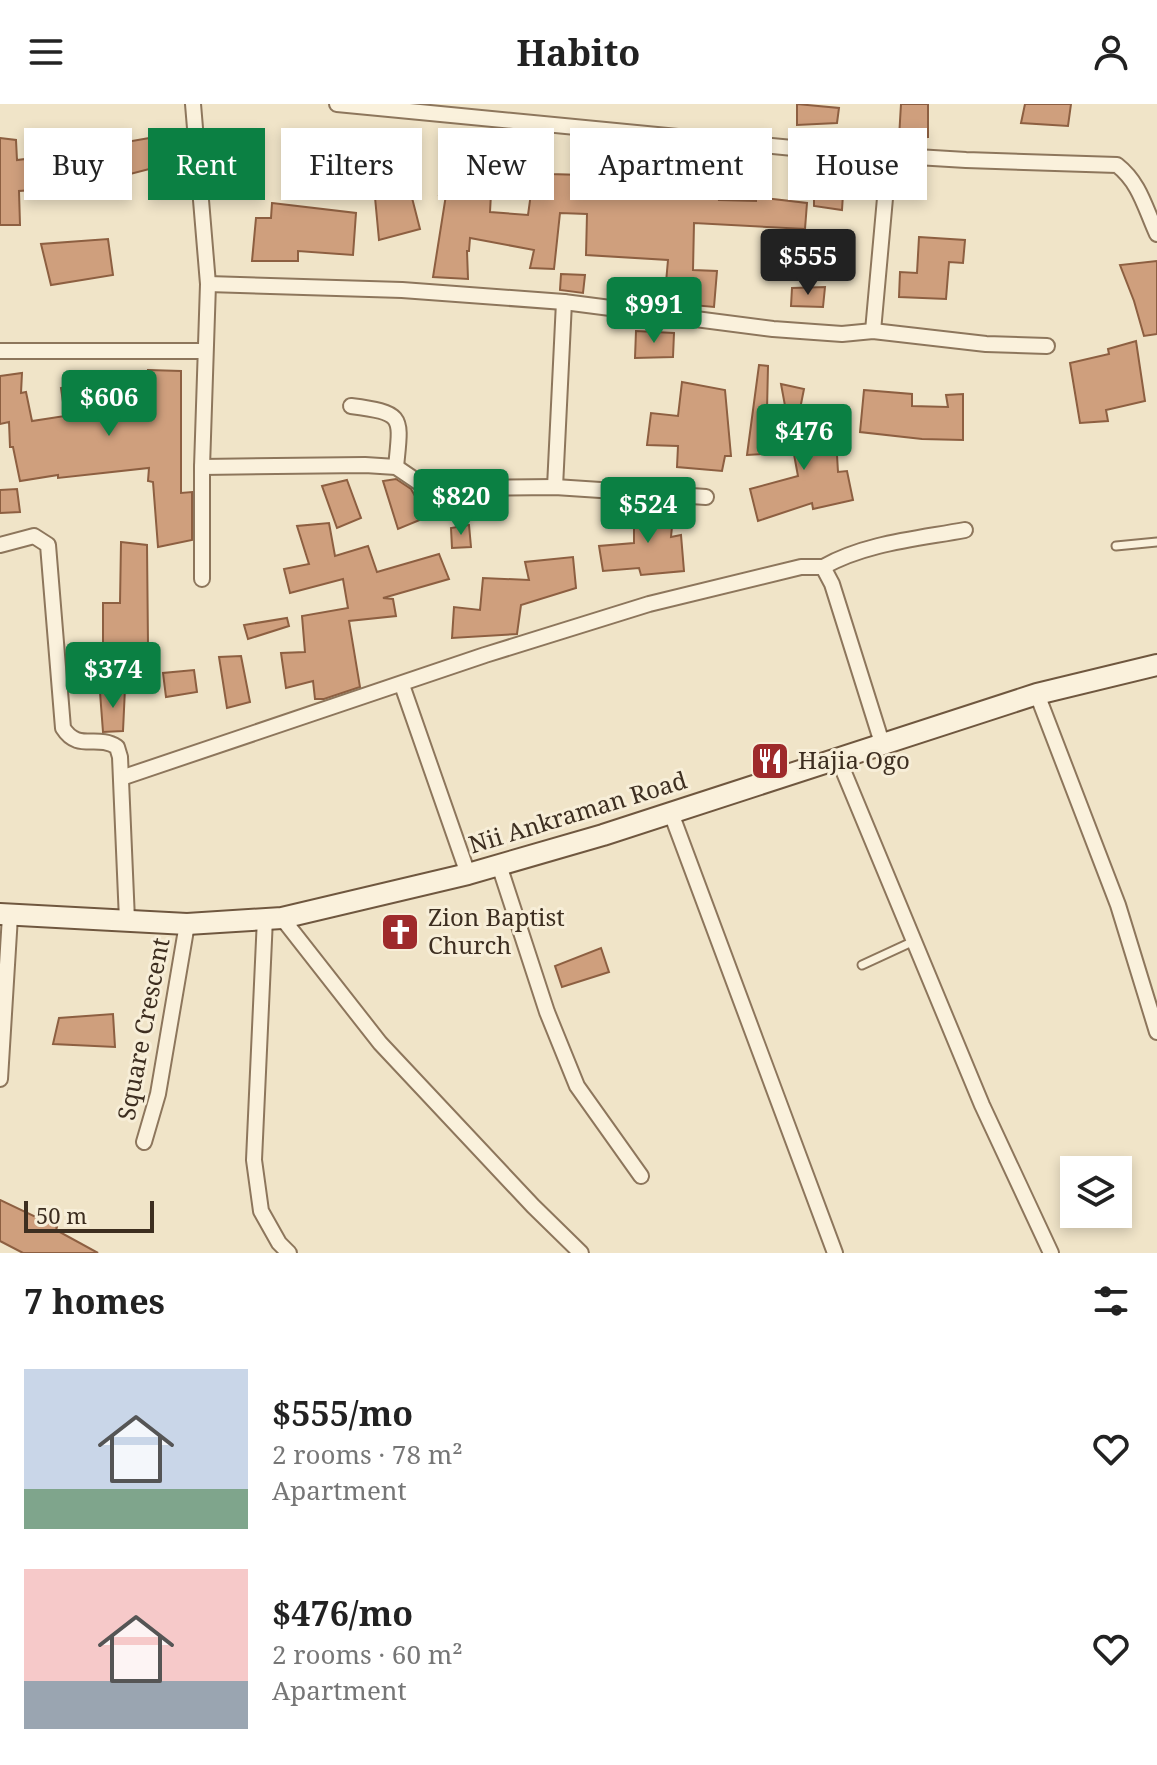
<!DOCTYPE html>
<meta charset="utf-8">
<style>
:root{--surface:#fff;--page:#f6f6f6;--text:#222;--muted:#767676;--accent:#0b8043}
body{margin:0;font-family:"Noto Serif",serif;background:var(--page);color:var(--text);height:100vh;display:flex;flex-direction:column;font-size:30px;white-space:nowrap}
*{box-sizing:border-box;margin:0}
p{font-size:26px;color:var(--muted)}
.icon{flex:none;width:44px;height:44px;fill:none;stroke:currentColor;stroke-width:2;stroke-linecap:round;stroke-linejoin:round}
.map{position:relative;height:1149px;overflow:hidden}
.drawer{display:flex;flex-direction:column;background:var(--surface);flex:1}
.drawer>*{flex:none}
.guide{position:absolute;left:24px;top:24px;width:1110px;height:72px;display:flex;gap:16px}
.tools{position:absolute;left:1060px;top:1052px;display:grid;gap:16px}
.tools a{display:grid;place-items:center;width:72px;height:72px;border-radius:0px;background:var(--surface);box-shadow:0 4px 12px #0003;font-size:40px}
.scale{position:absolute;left:24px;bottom:20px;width:130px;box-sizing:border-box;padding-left:8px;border:4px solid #3d2e20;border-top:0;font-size:22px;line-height:28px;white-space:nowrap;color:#3d2e20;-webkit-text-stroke:6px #f7eed8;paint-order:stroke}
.price{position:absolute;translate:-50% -68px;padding:0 18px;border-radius:8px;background:var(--accent);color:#fff;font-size:26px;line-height:52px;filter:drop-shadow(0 2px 4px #0008)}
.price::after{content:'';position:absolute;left:50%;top:48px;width:24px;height:18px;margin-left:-12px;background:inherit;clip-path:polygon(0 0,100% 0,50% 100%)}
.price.on{background:#222;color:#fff}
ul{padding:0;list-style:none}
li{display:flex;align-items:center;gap:24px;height:200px;padding:0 24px}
li span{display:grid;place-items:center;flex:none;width:224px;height:160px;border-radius:0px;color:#555}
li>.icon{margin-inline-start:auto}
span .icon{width:96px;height:96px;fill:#fffc;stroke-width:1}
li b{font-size:34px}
h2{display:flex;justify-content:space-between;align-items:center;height:96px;padding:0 24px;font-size:34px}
.chip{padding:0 28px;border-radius:0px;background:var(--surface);box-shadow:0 4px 12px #0003;font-size:28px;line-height:72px}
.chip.on{background:var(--accent);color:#fff}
header{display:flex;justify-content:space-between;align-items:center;height:104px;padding:0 24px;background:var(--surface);font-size:36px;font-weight:700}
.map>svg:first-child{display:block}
.building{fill:#cf9f7d;stroke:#8d5f41;stroke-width:2}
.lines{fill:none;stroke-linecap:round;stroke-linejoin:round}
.lane-casing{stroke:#8d765c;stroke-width:11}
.street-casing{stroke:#8d765c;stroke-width:18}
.secondary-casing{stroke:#6f573f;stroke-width:24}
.lane{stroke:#faf1dc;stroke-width:7}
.street{stroke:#faf1dc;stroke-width:14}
.secondary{stroke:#faf1dc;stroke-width:20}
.labels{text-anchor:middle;stroke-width:6;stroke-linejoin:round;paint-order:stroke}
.poi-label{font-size:24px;fill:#3d2e20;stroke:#f7eed8;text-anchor:start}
.street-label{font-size:24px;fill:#3d2e20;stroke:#f7eed8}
</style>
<header><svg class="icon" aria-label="menu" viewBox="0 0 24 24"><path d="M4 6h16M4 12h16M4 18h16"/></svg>Habito<svg class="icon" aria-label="person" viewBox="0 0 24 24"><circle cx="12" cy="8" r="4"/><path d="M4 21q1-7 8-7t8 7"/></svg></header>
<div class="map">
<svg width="1157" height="1149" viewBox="0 0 1157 1149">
<rect width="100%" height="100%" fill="#f0e4c8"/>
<!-- building -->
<g class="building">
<path d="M797,0L839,4L837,19L797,21Z"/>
<path d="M901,0H928V33L899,34Z"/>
<path d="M1025,0H1071L1068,22L1021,19Z"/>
<path d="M500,26L551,31L550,70L583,71L582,83L645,85V50H661L673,52L669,88L698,91L697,55L722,59L719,96L756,97V93L807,99L805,125L694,119L693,166L717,167L714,203L682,200L681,203L664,201L668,156L586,151L587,110L560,109L554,165L530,164L534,146L470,134L469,147H467L468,175L433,173L446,91H439L446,52L493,54L490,108L528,111L534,68L497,65Z"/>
<path d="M161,32V62L107,76L103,42Z"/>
<path d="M0,34L16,36L17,56L81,48L79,83L19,87L20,121H0Z"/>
<path d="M415,38L419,90H411L420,125L379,136L370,40Z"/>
<path d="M361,42L358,79L312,85L316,47Z"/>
<path d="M814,73L844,74L842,106L814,102Z"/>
<path d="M272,99L356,109L353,151L298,147V157H252L256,114H271Z"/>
<path d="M919,133L965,136L963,159L949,158L946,195L899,193L900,168L917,169Z"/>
<path d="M108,135L113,171L51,181L41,140Z"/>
<path d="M1157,157V230L1144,232L1134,197L1120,161Z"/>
<path d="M561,170L585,171L583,189L560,186Z"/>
<path d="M825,183L823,203L791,202L792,184Z"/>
<path d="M636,227L674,229L673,253L635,254Z"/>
<path d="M1136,237L1145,297L1106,306L1108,317L1080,319L1070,259L1109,250L1108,245Z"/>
<path d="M759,261L768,262L766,350L747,351Z"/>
<path d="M148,266L181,267V389L192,388V436L158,443L153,378L148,377L149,364L58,374V371L20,377L13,343H10L9,318L0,320V272L22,269L21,289L26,288L32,317L65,312L61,284L98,276V272L148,268Z"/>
<path d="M682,278L725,286L731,352H725L722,367L677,363L678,342L647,341L651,309L678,312Z"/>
<path d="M781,280L804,285L794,335L836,334L838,368L847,367L853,396L813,405L812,399L758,417L750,385L798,372Z"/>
<path d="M864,286L912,290V302L948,303L946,291L963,290V336L922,335L860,328Z"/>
<path d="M396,375L411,385L427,413L398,425L383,377Z"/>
<path d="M347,376L361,414L337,424L322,382Z"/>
<path d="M17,385L20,408L0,409V386Z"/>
<path d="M674,403L671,433L681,431L684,467L641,471L639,464L603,467L599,442L634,439V404Z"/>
<path d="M329,419L335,452L368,442L377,468L439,450L449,475L383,494L393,495L396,512L349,517L360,583L324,595H315L313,577L286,584L281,549L305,548L302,512L348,504L343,475L290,489L284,465L309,460L297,422Z"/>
<path d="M469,421L471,443L452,444L451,424Z"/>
<path d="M121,438L147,441L148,541L103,543V499H120Z"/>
<path d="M573,453L576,484L521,501L517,530L452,534L454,503L480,506L483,474L529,476L525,458Z"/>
<path d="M287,514L289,522L248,535L244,521Z"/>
<path d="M241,552L250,598L227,604L219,553Z"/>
<path d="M194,566L197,588L166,593L163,569Z"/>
<path d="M125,584L123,627L103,628L100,588Z"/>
<path d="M601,844L609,868L562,883L555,862Z"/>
<path d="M113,910L115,943L53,940L59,914Z"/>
<path d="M0,1096L57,1123L56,1126L98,1149H23L0,1137Z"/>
</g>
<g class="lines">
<!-- lane casing -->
<g class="lane-casing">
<g id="lane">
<path d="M1116,442L1157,438"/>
<path d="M862,861L914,837"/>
</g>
</g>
<!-- street casing -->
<g class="street-casing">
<g id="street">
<path d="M193,0L208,180L202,363V475"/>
<path d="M337,0L834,48L966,56L1117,61C1140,79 1145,104 1157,130"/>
<path d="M208,180L402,186L564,198L773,225L842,230L873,227L986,240L1047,242"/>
<path d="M873,227L889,50"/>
<path d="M0,247H205"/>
<path d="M351,302C405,309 401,312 396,363"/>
<path d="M202,363L365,361L396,363L421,380L443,384L555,383L706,393"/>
<path d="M555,383L564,198"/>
<path d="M0,441L34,432L48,441L63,624C78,648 97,630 117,643L120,653L127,816"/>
<path d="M823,463C866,439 916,435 965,426"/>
<path d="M402,581L468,770"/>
<path d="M1037,590L1118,801L1157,928"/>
<path d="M838,654L982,1001L1051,1149"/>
<path d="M121,674L485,551L649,500L801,463H823L832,480L882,639"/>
<path d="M671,709L835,1149"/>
<path d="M499,761L547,908L577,982L641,1072"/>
<path d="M265,814L254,1056L261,1107L279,1139L289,1149"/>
<path d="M282,814L380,939L533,1102L581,1149"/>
<path d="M0,975L10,812"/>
<path d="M144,1038L158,990L187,820"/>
</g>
</g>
<!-- secondary casing -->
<g class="secondary-casing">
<path id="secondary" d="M0,810L187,820L282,814L468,770L603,731L1037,590L1157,561"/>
</g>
<!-- lane -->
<use href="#lane" class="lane"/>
<!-- street -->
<use href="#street" class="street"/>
<!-- secondary -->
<use href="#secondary" class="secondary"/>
</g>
<!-- icons -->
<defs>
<g id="restaurant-square" transform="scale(2)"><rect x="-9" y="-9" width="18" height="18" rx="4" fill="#9e2a2b" stroke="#f7eed8"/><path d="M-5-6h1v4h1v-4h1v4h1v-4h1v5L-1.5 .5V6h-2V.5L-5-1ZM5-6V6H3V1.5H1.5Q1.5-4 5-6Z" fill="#fff"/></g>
<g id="church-square" transform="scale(2)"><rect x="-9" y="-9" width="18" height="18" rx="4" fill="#9e2a2b" stroke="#f7eed8"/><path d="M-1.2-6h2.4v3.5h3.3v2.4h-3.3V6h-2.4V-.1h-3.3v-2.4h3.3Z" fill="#fff"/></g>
</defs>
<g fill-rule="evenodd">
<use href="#restaurant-square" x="770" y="657"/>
<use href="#church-square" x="400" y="828"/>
</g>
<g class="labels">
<!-- poi labels -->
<g class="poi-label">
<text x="798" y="665">Hajia Ogo</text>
<text x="428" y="822">Zion Baptist<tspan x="428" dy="28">Church</tspan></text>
</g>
<!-- street labels -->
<g class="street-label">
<text transform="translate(578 709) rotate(-17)" y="8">Nii Ankraman Road</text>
<text transform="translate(144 925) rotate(-79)" y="8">Square Crescent</text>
</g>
</g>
</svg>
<div class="tools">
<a><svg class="icon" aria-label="layers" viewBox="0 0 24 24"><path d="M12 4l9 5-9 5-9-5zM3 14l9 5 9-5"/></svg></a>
</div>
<div class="scale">50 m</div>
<b class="price on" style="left:808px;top:193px">$555</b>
<b class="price" style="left:654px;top:241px">$991</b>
<b class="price" style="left:109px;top:334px">$606</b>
<b class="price" style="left:804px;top:368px">$476</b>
<b class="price" style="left:461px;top:433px">$820</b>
<b class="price" style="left:648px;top:441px">$524</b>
<b class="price" style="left:113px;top:606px">$374</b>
<div class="guide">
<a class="chip">Buy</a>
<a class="chip on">Rent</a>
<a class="chip">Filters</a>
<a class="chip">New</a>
<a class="chip">Apartment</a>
<a class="chip">House</a>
</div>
</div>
<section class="drawer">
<h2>7 homes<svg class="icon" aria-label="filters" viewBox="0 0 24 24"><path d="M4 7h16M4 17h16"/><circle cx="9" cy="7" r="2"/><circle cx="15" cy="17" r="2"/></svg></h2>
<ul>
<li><span style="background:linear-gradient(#c9d6e8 75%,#7fa58c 0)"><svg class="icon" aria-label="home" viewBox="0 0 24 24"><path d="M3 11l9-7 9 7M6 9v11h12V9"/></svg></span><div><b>$555/mo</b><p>2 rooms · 78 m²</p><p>Apartment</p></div><svg class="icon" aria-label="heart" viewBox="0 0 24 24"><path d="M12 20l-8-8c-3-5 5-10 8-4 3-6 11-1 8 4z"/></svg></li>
<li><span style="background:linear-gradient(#f6c9c9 70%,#9aa5b1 0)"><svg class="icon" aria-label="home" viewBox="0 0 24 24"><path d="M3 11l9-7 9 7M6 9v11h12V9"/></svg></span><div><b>$476/mo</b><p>2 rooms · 60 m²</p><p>Apartment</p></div><svg class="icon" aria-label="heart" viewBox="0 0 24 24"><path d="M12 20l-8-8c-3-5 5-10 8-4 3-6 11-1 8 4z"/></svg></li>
</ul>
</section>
